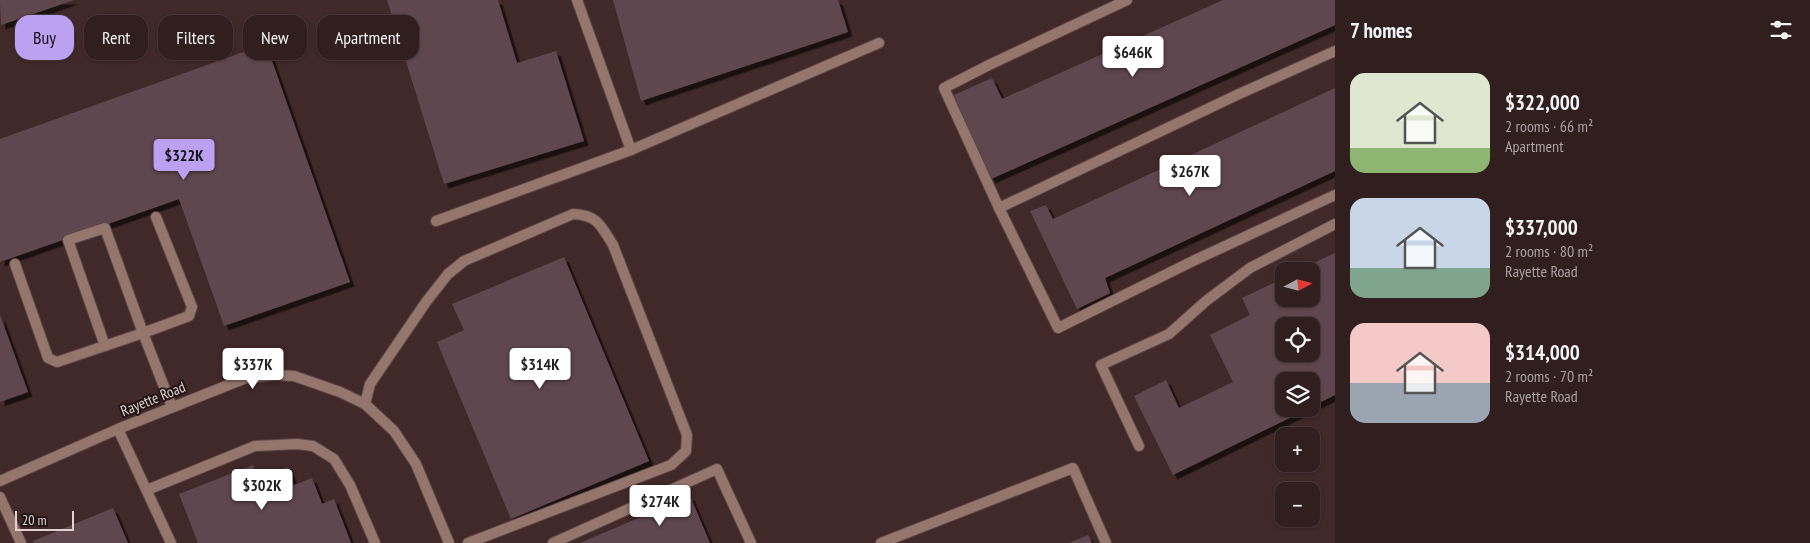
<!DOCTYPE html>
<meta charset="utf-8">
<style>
:root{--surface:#311e1f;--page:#3d2b2c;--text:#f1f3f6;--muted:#a8a2a4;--line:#4c3c3d;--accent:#bca0f2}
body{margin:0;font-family:"PT Sans Narrow",sans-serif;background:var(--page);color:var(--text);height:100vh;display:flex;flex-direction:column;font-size:19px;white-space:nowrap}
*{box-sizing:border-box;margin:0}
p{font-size:16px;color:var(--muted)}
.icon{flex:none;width:28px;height:28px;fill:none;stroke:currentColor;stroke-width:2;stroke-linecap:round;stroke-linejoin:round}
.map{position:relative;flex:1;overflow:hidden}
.side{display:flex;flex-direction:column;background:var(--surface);width:475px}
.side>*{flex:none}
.hud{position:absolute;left:15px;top:15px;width:475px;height:45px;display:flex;gap:10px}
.needle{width:32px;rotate:83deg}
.fabs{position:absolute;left:1275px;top:262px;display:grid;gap:10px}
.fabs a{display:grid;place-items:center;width:45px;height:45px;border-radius:10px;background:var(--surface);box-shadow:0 1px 4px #0004,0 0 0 1px var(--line);font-size:25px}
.scale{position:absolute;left:15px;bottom:12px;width:59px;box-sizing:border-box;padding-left:5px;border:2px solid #e2d1d1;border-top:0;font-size:14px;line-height:18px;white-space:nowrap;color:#e2d1d1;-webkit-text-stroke:4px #201415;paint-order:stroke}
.price{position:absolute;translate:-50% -42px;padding:0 11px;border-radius:5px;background:#fff;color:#222;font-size:16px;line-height:32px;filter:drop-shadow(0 1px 2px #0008)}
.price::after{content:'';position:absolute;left:50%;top:30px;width:15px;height:11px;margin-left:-8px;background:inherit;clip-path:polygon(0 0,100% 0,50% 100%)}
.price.selected{background:var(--accent);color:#111}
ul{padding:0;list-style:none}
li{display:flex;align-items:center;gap:15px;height:125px;padding:0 15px}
li span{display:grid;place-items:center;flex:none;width:140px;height:100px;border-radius:15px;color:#555}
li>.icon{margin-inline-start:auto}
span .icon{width:60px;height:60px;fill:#fffc;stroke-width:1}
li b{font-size:21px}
h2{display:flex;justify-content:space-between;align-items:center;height:60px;padding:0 15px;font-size:21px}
.pill{padding:0 18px;border-radius:15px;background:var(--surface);box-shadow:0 1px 4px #0004,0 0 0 1px var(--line);font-size:18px;line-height:45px}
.pill.selected{background:var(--accent);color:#111}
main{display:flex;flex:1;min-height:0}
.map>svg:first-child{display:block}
.building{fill:#604750;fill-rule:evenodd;filter:url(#shadow)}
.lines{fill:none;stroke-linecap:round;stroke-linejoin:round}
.lane-casing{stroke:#5e4647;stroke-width:12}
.street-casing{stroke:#5e4647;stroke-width:12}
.lane{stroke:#95766d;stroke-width:10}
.street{stroke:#95766d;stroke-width:10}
.labels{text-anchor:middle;stroke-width:4;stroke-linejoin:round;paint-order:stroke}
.street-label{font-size:15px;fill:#e2d1d1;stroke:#201415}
</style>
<main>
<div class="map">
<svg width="1335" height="543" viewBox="0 0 1335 543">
<defs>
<filter id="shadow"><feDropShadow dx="4.5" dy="4.5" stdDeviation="0" flood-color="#0009"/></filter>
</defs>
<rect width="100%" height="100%" fill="#412829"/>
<!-- building -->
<g class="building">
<path d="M0,0H74L1,25Z"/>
<path d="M387,0H498L517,63L556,51L584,141L444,184Z"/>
<path d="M613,0H838L848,32L641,101Z"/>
<path d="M1223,0H1335V25L991,179L954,95L992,78L1002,99Z"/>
<path d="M266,44L350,282L224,326L179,199L0,262V139Z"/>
<path d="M1335,88V171L1105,278L1110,293L1077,309L1030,211L1046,205L1053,219Z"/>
<path d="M1335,253V395L1311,407V381H1284V409H1308L1173,475L1134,396L1166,380L1179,408L1233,382L1210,335L1250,315L1242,298L1284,278V299H1311V271H1297ZM1284,326H1311V354H1284Z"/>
<path d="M564,257L649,461L511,519L437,342L464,330L452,304Z"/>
<path d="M0,315L28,392L0,402Z"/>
<path d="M253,465L258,479L288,467L294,485L312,478L322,504L334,499L351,543H198L179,494Z"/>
<path d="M690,496L710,543H580Z"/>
<path d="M113,508L128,543H34L33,541Z"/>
<path d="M1088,535L1092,543H1069Z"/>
</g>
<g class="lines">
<!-- lane casing -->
<g class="lane-casing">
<g id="lane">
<path d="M577,0L631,150L879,43"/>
<path d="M1127,0L989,65L944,88L999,208L1058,328L1193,261L1335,195"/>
<path d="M999,208L1239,94L1335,51"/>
<path d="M156,217L192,307L189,316L143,333L172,407"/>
<path d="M436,221L631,150"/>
<path d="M15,264L48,358L57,362L143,333L105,228L68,240L105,346"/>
<path d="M365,404L370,384L426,302L448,274L464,261L573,214C598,215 601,226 613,245L687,435L686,451L671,465L468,543"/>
<path d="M118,429L171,543"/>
<path d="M1139,446L1101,365L1169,334L1206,301L1250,268L1335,224"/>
<path d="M147,490L255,446L297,444L313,446L334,459L350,485L375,543"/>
<path d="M0,497L21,543"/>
<path d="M553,543L717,469L751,543"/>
<path d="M881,543L1073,468L1106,543"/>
</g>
</g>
<!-- street casing -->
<g class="street-casing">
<path id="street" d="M0,481L118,429L246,378L276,375L294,376L340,392L365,404L394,431L416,464L449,543"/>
</g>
<!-- lane -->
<use href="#lane" class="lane"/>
<!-- street -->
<use href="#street" class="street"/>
</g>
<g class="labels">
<!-- street labels -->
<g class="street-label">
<text transform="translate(153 399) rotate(-22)" y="5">Rayette Road</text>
</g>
</g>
</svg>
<div class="fabs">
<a><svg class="needle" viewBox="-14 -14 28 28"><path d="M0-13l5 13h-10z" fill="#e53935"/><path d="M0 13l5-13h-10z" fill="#a8a2a4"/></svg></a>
<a><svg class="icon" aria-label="locate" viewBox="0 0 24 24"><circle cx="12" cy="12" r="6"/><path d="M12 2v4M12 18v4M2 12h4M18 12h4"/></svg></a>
<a><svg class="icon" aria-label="layers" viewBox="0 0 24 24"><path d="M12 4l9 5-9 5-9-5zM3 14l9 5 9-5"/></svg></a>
<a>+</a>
<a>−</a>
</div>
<div class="scale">20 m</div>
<b class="price" style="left:1133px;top:78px">$646K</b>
<b class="price selected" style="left:184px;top:181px">$322K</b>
<b class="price" style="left:1190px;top:197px">$267K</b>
<b class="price" style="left:253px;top:390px">$337K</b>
<b class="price" style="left:540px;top:390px">$314K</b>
<b class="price" style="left:262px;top:511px">$302K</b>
<b class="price" style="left:660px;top:527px">$274K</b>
<div class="hud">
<a class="pill selected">Buy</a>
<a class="pill">Rent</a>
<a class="pill">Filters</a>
<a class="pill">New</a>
<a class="pill">Apartment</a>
</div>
</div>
<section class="side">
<h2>7 homes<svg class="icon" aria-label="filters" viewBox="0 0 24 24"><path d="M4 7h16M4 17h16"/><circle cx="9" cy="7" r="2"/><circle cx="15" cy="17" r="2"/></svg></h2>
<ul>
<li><span style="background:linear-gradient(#dfe7d0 75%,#8fb573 0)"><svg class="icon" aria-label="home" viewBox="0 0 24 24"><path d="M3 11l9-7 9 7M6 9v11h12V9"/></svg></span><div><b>$322,000</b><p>2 rooms · 66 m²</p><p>Apartment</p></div></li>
<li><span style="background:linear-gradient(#c9d6e8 70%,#7fa58c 0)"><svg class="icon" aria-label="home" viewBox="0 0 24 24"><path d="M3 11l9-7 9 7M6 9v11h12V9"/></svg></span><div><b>$337,000</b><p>2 rooms · 80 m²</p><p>Rayette Road</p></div></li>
<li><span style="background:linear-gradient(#f6c9c9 60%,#9aa5b1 0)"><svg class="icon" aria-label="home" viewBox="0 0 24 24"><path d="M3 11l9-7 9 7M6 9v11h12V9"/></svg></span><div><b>$314,000</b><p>2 rooms · 70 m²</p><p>Rayette Road</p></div></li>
</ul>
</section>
</main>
